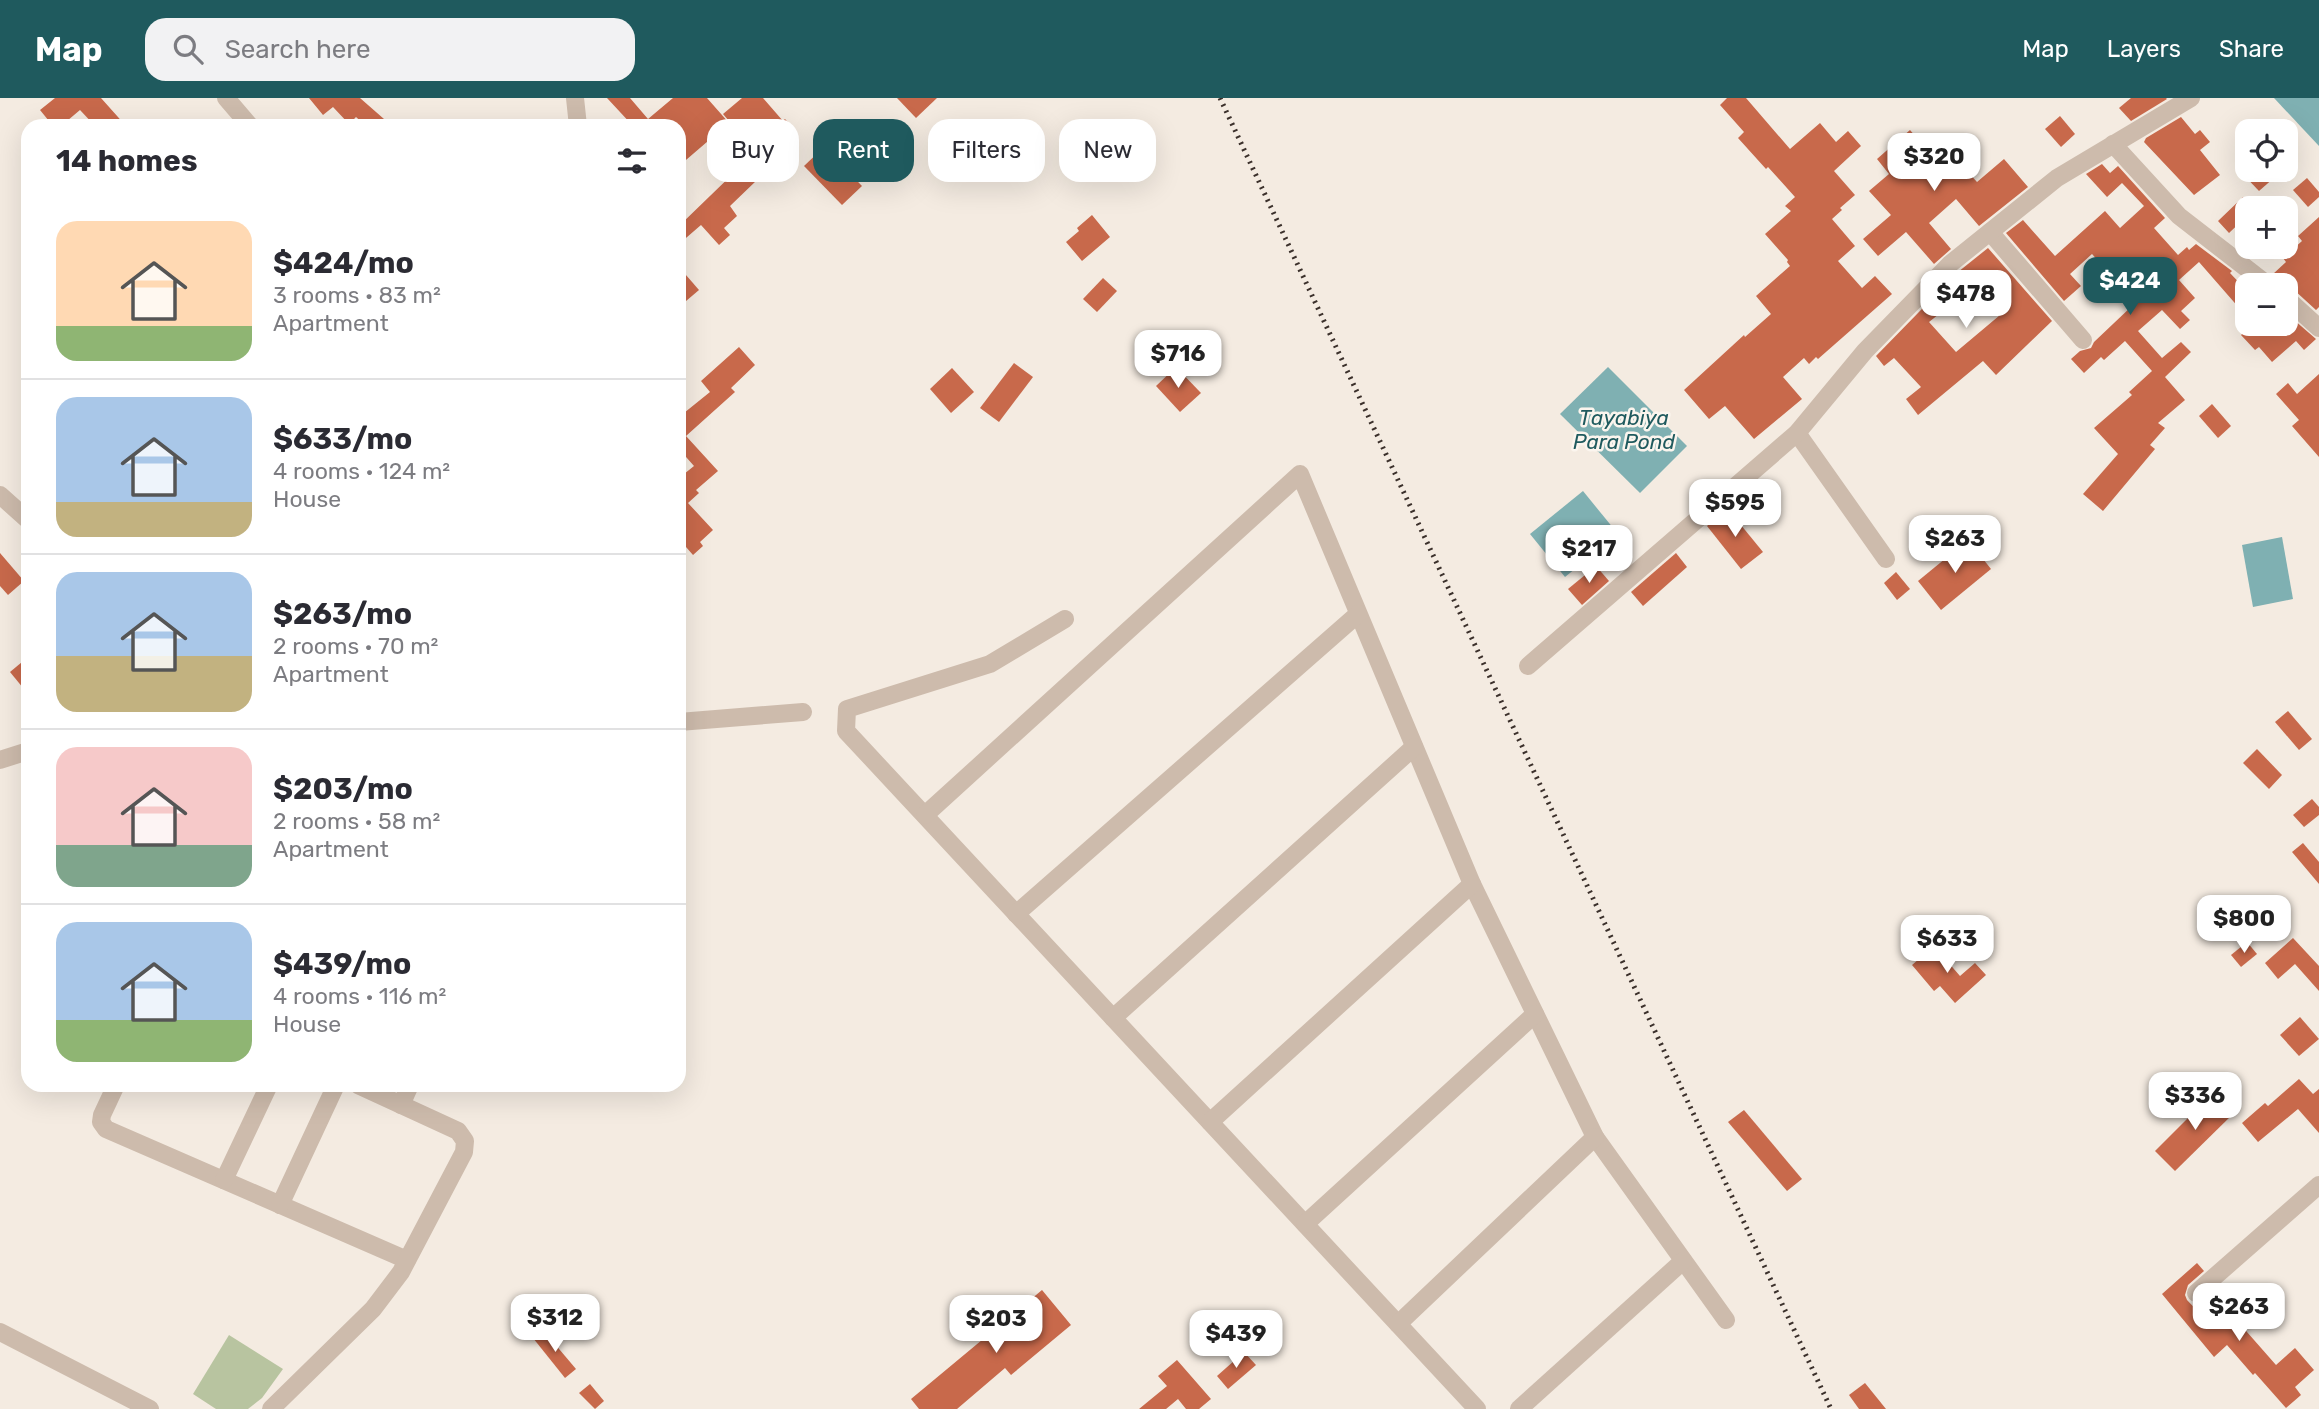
<!DOCTYPE html>
<meta charset="utf-8">
<style>
:root{--surface:#fff;--page:#f2f2f3;--text:#2b2b33;--muted:#7c7c81;--line:#e1e1e2;--accent:#1f5a5e}
body{margin:0;font-family:Rubik,sans-serif;background:var(--page);color:var(--text);height:100vh;display:flex;flex-direction:column;font-size:26px;white-space:nowrap}
*{box-sizing:border-box;margin:0}
p{font-size:23px;color:var(--muted)}
.icon{flex:none;width:38px;height:38px;fill:none;stroke:currentColor;stroke-width:2;stroke-linecap:round;stroke-linejoin:round}
.map{position:relative;flex:1;overflow:hidden}
.details{position:absolute;left:21px;top:21px;width:665px;height:973px;display:flex;flex-direction:column;background:var(--surface);border-radius:21px;box-shadow:0 7px 28px #0002}
.details>*{flex:none}
.hud{position:absolute;left:707px;top:21px;width:665px;height:63px;display:flex;gap:14px}
.fabs{position:absolute;left:2235px;top:21px;display:grid;gap:14px}
.fabs a{display:grid;place-items:center;width:63px;height:63px;border-radius:14px;background:var(--surface);box-shadow:0 7px 28px #0002;font-size:35px}
.price{position:absolute;translate:-50% -60px;padding:0 16px;border-radius:14px;background:#fff;color:#222;font-size:23px;line-height:46px;filter:drop-shadow(0 2px 4px #0008)}
.price::after{content:'';position:absolute;left:50%;top:42px;width:21px;height:16px;margin-left:-10px;background:inherit;clip-path:polygon(0 0,100% 0,50% 100%)}
.price.active{background:var(--accent);color:#fff}
ul{padding:0;list-style:none}
li{display:flex;align-items:center;gap:21px;height:175px;padding:0 35px}
li+li{border-top:2px solid var(--line)}
li span{display:grid;place-items:center;flex:none;width:196px;height:140px;border-radius:21px;color:#555}
li>.icon{margin-inline-start:auto}
span .icon{width:84px;height:84px;fill:#fffc;stroke-width:1}
li b{font-size:30px}
h2{display:flex;justify-content:space-between;align-items:center;height:84px;padding:0 35px;font-size:30px}
.chip{padding:0 24px;border-radius:21px;background:var(--surface);box-shadow:0 7px 28px #0002;font-size:24px;line-height:63px}
.chip.active{background:var(--accent);color:#fff}
header{display:flex;align-items:center;gap:42px;box-sizing:border-box;height:98px;padding:0 35px;background:var(--accent);color:#fff}
header strong{font-size:33px}
nav{display:flex;gap:38px;margin-inline-start:auto;font-size:24px}
.search{width:490px;height:63px;background:var(--page);display:flex;align-items:center;gap:18px;box-sizing:border-box;padding:0 24px;border-radius:21px;color:var(--muted);font-size:26px}
.map>svg:first-child{display:block}
.green{fill:#b8c4a0}
.water{fill:#7fb0b2}
.building{fill:#c8694b;fill-rule:evenodd}
.lines{fill:none;stroke-linecap:round;stroke-linejoin:round}
.minor{stroke:#cdbbac;stroke-width:18}
.rail{stroke:#3b302b;stroke-width:5;stroke-dasharray:2 5;stroke-linecap:butt}
.labels{text-anchor:middle;stroke-width:5;stroke-linejoin:round;paint-order:stroke}
.water-label{font-size:21px;font-style:italic;fill:#1f5a5e;stroke:#fbf5ee}
</style>
<header>
<strong>Map</strong>
<div class="search"><svg class="icon" aria-label="search" viewBox="0 0 24 24"><circle cx="10" cy="10" r="6"/><path d="M15 15l6 6"/></svg>Search here</div>
<nav><a>Map</a><a>Layers</a><a>Share</a></nav>
</header>
<div class="map">
<svg width="2319" height="1311" viewBox="0 0 2319 1311">
<rect width="100%" height="100%" fill="#f4ebe1"/>
<!-- green -->
<path class="green" d="M229,1237L283,1271L262,1300L248,1311H216L193,1296Z"/>
<!-- water -->
<g class="water">
<path d="M2274,0H2319V48Z"/>
<path d="M1608,269L1687,348L1640,395L1560,316Z"/>
<path d="M1583,393L1618,436L1565,479L1530,436Z"/>
<path d="M2282,439L2293,501L2253,509L2242,447Z"/>
</g>
<!-- building -->
<g class="building">
<path d="M55,0H101L126,28H95L80,12L61,28H53L40,12Z"/>
<path d="M309,0H360L392,28H366L356,19L349,26L333,9L323,17Z"/>
<path d="M607,0H630L648,21L673,0H707L729,25L679,68V28H633Z"/>
<path d="M742,0H763L783,23L785,21L795,32L773,51L775,54L764,64L723,16Z"/>
<path d="M897,0H937L916,20Z"/>
<path d="M1727,0H1746L1790,51L1820,25L1836,44L1848,33L1861,48L1834,73L1855,97L1840,110L1842,112L1832,121L1855,148L1838,163L1862,190L1875,178L1892,196L1818,261L1816,259L1809,266L1804,260L1783,279L1802,301L1754,341L1725,308L1709,321L1684,292L1744,237L1745,239L1771,216L1756,198L1790,168L1787,164L1788,162L1765,136L1791,113L1785,108L1795,99L1768,69L1766,71L1738,40L1744,34L1720,7Z"/>
<path d="M2131,0H2166L2167,1L2131,23L2119,10Z"/>
<path d="M2060,18L2075,36L2061,49L2045,31Z"/>
<path d="M2181,19L2195,36L2200,32L2210,44L2200,52L2220,77L2194,97L2144,44L2146,40Z"/>
<path d="M1910,32L1923,47L1934,37L1977,84L2004,61L2028,89L1979,128L1956,101L1929,125L1951,151L1934,166L1906,134L1878,158L1863,141L1891,117L1869,93L1889,76L1877,61Z"/>
<path d="M824,49L862,88L842,107L804,68Z"/>
<path d="M2102,66L2110,75L2118,68L2165,120L2154,130L2178,157L2187,149L2189,152L2196,146L2232,173L2230,175L2247,193V219L2199,164L2179,182L2195,200L2181,213L2190,222L2180,231L2162,212L2138,233L2162,260L2181,244L2191,254L2165,279L2185,302L2158,325L2165,330L2150,347L2155,351L2103,413L2083,396L2118,356L2094,330L2132,297L2129,294L2152,273L2125,243L2104,262L2101,259L2084,275L2071,261L2080,253L2091,250L2094,244L2133,207L2128,202L2131,199L2092,156L2070,176L2081,188L2064,203L2006,135L2023,122L2055,158L2105,113L2120,130L2144,108L2122,85L2107,99L2086,76Z"/>
<path d="M742,67L756,83L730,108L737,118L724,130L730,137L719,147L701,127L679,146V128Z"/>
<path d="M2239,72H2283L2259,93Z"/>
<path d="M2307,80L2319,94V99L2308,109L2293,92Z"/>
<path d="M2243,99L2254,110H2247V118L2229,135L2218,123Z"/>
<path d="M1092,117L1110,139L1082,163L1066,144L1079,133L1077,130Z"/>
<path d="M2319,119V209L2316,212L2293,191L2279,187L2273,176L2286,164L2283,160L2302,143L2298,138Z"/>
<path d="M1988,150L2052,223L1996,277L1983,263L1918,317L1906,301L1921,289L1894,260L1884,268L1876,258L1958,174ZM1982,182L2006,212L1956,254L1929,224Z"/>
<path d="M679,169L699,192L679,209Z"/>
<path d="M1103,180L1117,193L1097,214L1083,201Z"/>
<path d="M2286,215L2316,241L2304,252L2296,243L2272,264L2259,249L2255,252L2241,237L2246,232L2240,226H2286Z"/>
<path d="M739,249L755,267L731,290L735,294L686,338L718,373L696,392L699,395L688,405L713,432L700,444L703,448L693,457L679,441V380L694,368L679,351V319L710,294L701,283Z"/>
<path d="M1014,265L1033,279L999,324L980,310Z"/>
<path d="M1176,269L1201,295L1180,314L1156,288Z"/>
<path d="M952,270L974,294L951,315L930,291Z"/>
<path d="M2319,276V359L2292,328L2299,322L2276,296L2288,285L2297,296Z"/>
<path d="M2212,306L2231,328L2218,340L2199,318Z"/>
<path d="M1727,410L1763,454L1741,471L1707,428Z"/>
<path d="M1968,442L1991,471L1941,512L1918,483Z"/>
<path d="M0,455L24,483L8,497L0,488Z"/>
<path d="M1676,455L1687,469L1643,508L1631,494Z"/>
<path d="M1596,468L1609,483L1582,507L1568,491Z"/>
<path d="M1896,474L1910,491L1897,502L1884,485Z"/>
<path d="M28,559V596L10,574Z"/>
<path d="M2288,613L2312,641L2299,652L2275,624Z"/>
<path d="M2257,651L2282,677L2269,691L2243,665Z"/>
<path d="M2312,701L2319,709V717L2304,729L2293,717Z"/>
<path d="M2303,745L2319,764V786L2292,754Z"/>
<path d="M2293,840L2319,868V893L2295,866L2278,881L2265,865Z"/>
<path d="M2247,844L2257,856L2241,869L2231,857Z"/>
<path d="M1934,848L1960,878L1975,865L1986,877L1955,905L1940,888L1934,893L1912,867Z"/>
<path d="M2300,919L2319,941L2299,958L2280,937Z"/>
<path d="M2299,981L2313,996L2319,991V1035L2298,1011L2258,1044L2242,1025L2265,1005L2268,1008Z"/>
<path d="M2214,994L2234,1015L2175,1073L2155,1053Z"/>
<path d="M1744,1012L1802,1081L1787,1093L1728,1024Z"/>
<path d="M2197,1165L2204,1173L2188,1187L2185,1197L2187,1202L2208,1224L2225,1209L2276,1267L2295,1250L2314,1272L2295,1289L2301,1297L2286,1310L2255,1275L2253,1277L2227,1247L2214,1259L2162,1196Z"/>
<path d="M1042,1192L1071,1227L1011,1277L1005,1270L957,1311H919L911,1301Z"/>
<path d="M543,1232L576,1271L565,1280L533,1240Z"/>
<path d="M1244,1254L1256,1267L1228,1291L1217,1278Z"/>
<path d="M1177,1262L1211,1301L1199,1311H1186L1178,1301L1166,1311H1139L1167,1288L1158,1278Z"/>
<path d="M1865,1285L1886,1311H1859L1849,1297Z"/>
<path d="M590,1286L604,1303L595,1311L579,1295Z"/>
</g>
<g class="lines">
<!-- minor -->
<g class="minor">
<path d="M226,0L250,28"/>
<path d="M575,0L578,28"/>
<path d="M2113,46L2179,118L2268,187"/>
<path d="M1990,134L2083,242"/>
<path d="M2286,200L2319,230"/>
<path d="M1797,335L1886,461"/>
<path d="M0,397L28,422"/>
<path d="M1065,521L990,566L847,611L846,633L1477,1311"/>
<path d="M1528,568L1797,335L1865,253L1950,166L2057,80L2191,0"/>
<path d="M679,624L803,614"/>
<path d="M0,662L28,653"/>
<path d="M925,717L1300,376L1472,786L1595,1039L1726,1222"/>
<path d="M1016,816L1358,516"/>
<path d="M1113,920L1414,649"/>
<path d="M116,987L102,1017L101,1024L106,1031L407,1162"/>
<path d="M401,1007L410,987"/>
<path d="M1210,1024L1472,786"/>
<path d="M224,1082L269,987"/>
<path d="M280,1107L336,987"/>
<path d="M1305,1126L1535,916"/>
<path d="M2196,1195L2319,1087"/>
<path d="M1398,1226L1595,1039"/>
<path d="M0,1234L150,1311"/>
<path d="M271,1311L373,1211L401,1174L464,1054L465,1043L458,1033L358,987"/>
<path d="M1519,1311L1683,1163"/>
</g>
<!-- rail -->
<path class="rail" d="M1220,0L1831,1311"/>
</g>
<g class="labels">
<!-- water labels -->
<g class="water-label">
<text x="1624" y="327">Tayabiya<tspan x="1624" dy="24">Para Pond</tspan></text>
</g>
</g>
</svg>
<div class="fabs">
<a><svg class="icon" aria-label="locate" viewBox="0 0 24 24"><circle cx="12" cy="12" r="6"/><path d="M12 2v4M12 18v4M2 12h4M18 12h4"/></svg></a>
<a>+</a>
<a>−</a>
</div>
<b class="price" style="left:1934px;top:95px">$320</b>
<b class="price active" style="left:2130px;top:219px">$424</b>
<b class="price" style="left:1966px;top:232px">$478</b>
<b class="price" style="left:1178px;top:292px">$716</b>
<b class="price" style="left:1735px;top:441px">$595</b>
<b class="price" style="left:1955px;top:477px">$263</b>
<b class="price" style="left:1589px;top:487px">$217</b>
<b class="price" style="left:2244px;top:857px">$800</b>
<b class="price" style="left:1947px;top:877px">$633</b>
<b class="price" style="left:2195px;top:1034px">$336</b>
<b class="price" style="left:2239px;top:1245px">$263</b>
<b class="price" style="left:555px;top:1256px">$312</b>
<b class="price" style="left:996px;top:1257px">$203</b>
<b class="price" style="left:1236px;top:1272px">$439</b>
<div class="hud">
<a class="chip">Buy</a>
<a class="chip active">Rent</a>
<a class="chip">Filters</a>
<a class="chip">New</a>
</div>
<section class="details">
<h2>14 homes<svg class="icon" aria-label="filters" viewBox="0 0 24 24"><path d="M4 7h16M4 17h16"/><circle cx="9" cy="7" r="2"/><circle cx="15" cy="17" r="2"/></svg></h2>
<ul>
<li><span style="background:linear-gradient(#ffd9b3 75%,#8fb573 0)"><svg class="icon" aria-label="home" viewBox="0 0 24 24"><path d="M3 11l9-7 9 7M6 9v11h12V9"/></svg></span><div><b>$424/mo</b><p>3 rooms · 83 m²</p><p>Apartment</p></div></li>
<li><span style="background:linear-gradient(#a9c7e8 75%,#c2b280 0)"><svg class="icon" aria-label="home" viewBox="0 0 24 24"><path d="M3 11l9-7 9 7M6 9v11h12V9"/></svg></span><div><b>$633/mo</b><p>4 rooms · 124 m²</p><p>House</p></div></li>
<li><span style="background:linear-gradient(#a9c7e8 60%,#c2b280 0)"><svg class="icon" aria-label="home" viewBox="0 0 24 24"><path d="M3 11l9-7 9 7M6 9v11h12V9"/></svg></span><div><b>$263/mo</b><p>2 rooms · 70 m²</p><p>Apartment</p></div></li>
<li><span style="background:linear-gradient(#f6c9c9 70%,#7fa58c 0)"><svg class="icon" aria-label="home" viewBox="0 0 24 24"><path d="M3 11l9-7 9 7M6 9v11h12V9"/></svg></span><div><b>$203/mo</b><p>2 rooms · 58 m²</p><p>Apartment</p></div></li>
<li><span style="background:linear-gradient(#a9c7e8 70%,#8fb573 0)"><svg class="icon" aria-label="home" viewBox="0 0 24 24"><path d="M3 11l9-7 9 7M6 9v11h12V9"/></svg></span><div><b>$439/mo</b><p>4 rooms · 116 m²</p><p>House</p></div></li>
</ul>
</section>
</div>
